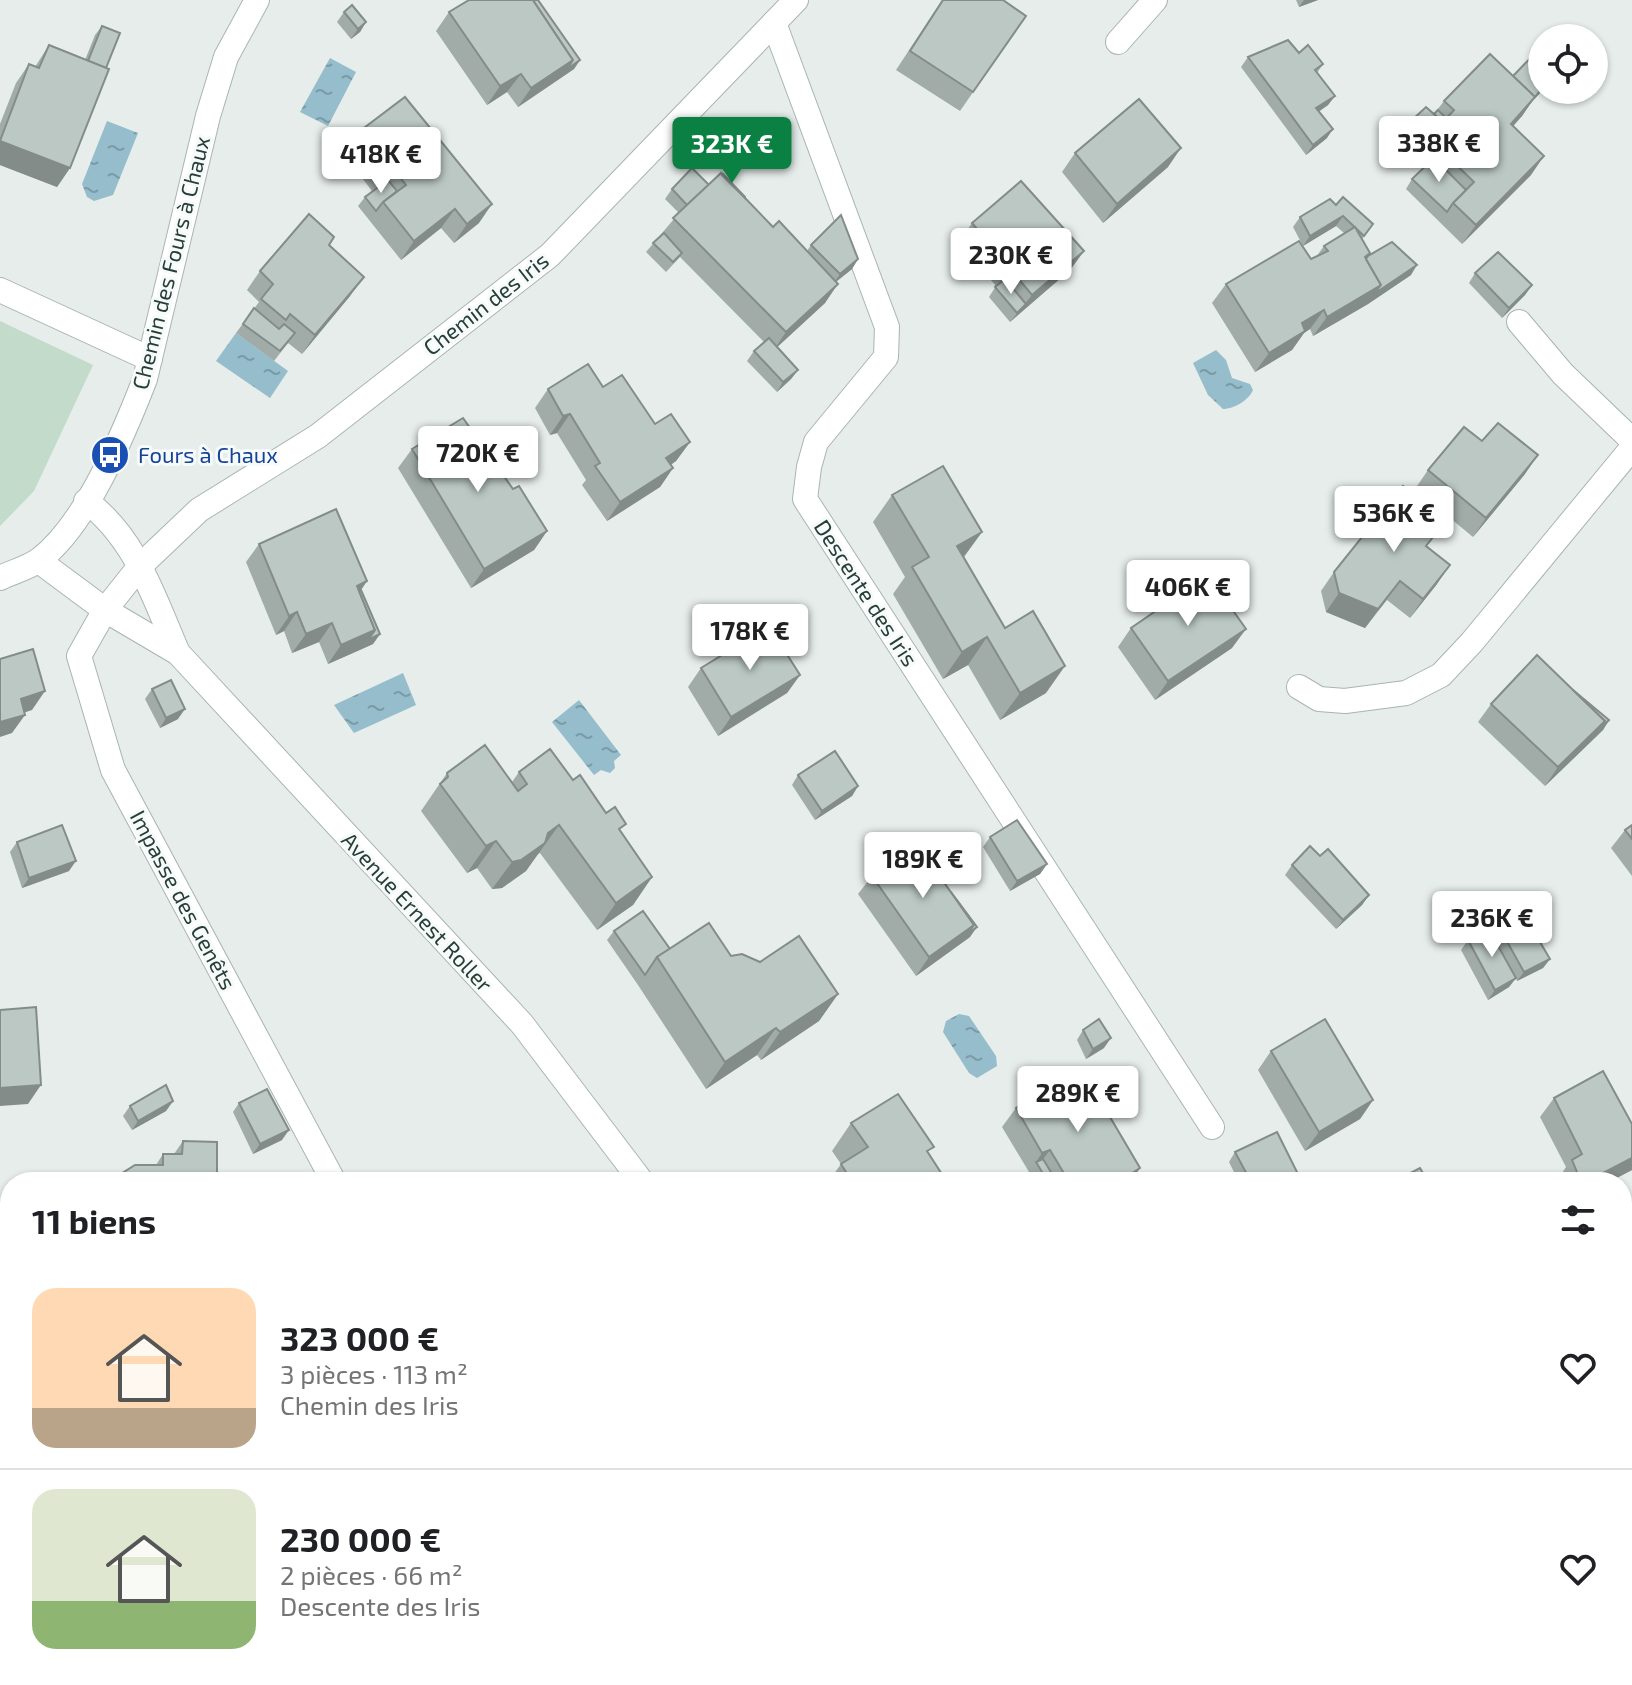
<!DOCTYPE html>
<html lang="fr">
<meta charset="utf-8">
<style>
:root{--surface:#fff;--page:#f6f6f6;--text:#202124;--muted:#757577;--line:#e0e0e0;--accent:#0b8043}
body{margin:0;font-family:"Exo 2",sans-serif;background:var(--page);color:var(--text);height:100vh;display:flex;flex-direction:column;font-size:30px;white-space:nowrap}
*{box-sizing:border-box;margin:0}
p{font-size:26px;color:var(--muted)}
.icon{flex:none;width:44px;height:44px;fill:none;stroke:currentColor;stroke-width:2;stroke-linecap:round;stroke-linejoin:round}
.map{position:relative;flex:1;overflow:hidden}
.panel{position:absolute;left:0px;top:1172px;width:1632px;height:514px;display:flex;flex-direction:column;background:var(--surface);border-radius:32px 32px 0 0;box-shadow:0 2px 6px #0004}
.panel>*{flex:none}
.controls{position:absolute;left:1528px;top:24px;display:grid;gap:16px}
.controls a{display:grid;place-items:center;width:80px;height:80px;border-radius:50%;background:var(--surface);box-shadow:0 2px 6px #0004;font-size:40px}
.price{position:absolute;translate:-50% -68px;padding:0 18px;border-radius:8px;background:#fff;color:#222;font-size:26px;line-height:52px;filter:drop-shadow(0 2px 4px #0008)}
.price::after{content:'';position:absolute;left:50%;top:48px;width:24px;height:18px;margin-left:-12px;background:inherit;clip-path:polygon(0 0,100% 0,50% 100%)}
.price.current{background:var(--accent);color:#fff}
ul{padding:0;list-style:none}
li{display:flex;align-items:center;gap:24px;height:200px;padding:0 32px}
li+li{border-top:2px solid var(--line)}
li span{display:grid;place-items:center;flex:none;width:224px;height:160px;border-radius:24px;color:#555}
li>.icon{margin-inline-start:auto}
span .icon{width:96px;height:96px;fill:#fffc;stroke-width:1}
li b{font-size:34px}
h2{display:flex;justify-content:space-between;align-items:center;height:96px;padding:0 32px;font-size:34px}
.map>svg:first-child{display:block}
.forest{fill:url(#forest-crowns)}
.park{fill:#c2dbcb}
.water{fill:url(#water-ripples)}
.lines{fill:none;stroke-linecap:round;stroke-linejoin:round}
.minor-casing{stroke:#a9b5b1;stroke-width:26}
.minor{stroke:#fff;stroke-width:24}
.wall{fill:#a1aca9}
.shaded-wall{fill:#838c89}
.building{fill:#bbc8c4;stroke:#838c89;stroke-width:2}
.labels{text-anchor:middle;stroke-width:6;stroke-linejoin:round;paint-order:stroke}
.street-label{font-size:22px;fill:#273d39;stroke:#f6faf8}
.transit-label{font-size:22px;fill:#164399;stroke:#f6faf8;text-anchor:start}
</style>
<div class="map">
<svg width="1632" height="1685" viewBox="0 0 1632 1685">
<defs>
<pattern id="forest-crowns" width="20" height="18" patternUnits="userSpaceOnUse" patternTransform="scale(2)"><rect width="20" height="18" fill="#c2dbcb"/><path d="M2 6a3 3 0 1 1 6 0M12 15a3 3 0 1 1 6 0" fill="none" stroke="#a7bdaf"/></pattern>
<pattern id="water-ripples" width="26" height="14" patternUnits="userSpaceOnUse" patternTransform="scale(2)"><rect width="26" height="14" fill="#95bdcb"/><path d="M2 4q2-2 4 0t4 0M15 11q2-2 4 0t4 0" fill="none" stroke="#7a9ba6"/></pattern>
</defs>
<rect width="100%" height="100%" fill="#e6edea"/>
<!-- forest -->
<path class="forest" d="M22,1676H609L615,1685H13Z"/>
<!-- park -->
<path class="park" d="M0,321L93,365L34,491L0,526Z"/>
<!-- water -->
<g class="water">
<path d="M330,58L356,72L328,126L300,112Z"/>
<path d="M107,121L138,133L113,195L94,201L87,197L82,184Z"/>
<path d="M236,333L288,371L270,398L216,361Z"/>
<path d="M1216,350L1226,360L1232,378L1250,384L1253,390C1249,400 1234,409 1223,409L1208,395L1193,363Z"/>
<path d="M403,673L416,705L354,733L334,705Z"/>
<path d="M579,700L621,755L614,761L615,768L610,773L601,770L594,775L552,722Z"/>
<path d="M959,1014L969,1016L996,1056L997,1066L977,1078L969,1073L943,1032L946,1021Z"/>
</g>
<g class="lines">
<!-- minor casing -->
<g class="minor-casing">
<g id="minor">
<path d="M774,23L887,327L886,357L816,442L809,467L805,499L1212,1127"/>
<path d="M1118,42L1155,0"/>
<path d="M0,290L150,359"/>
<path d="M1519,322L1563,374L1632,440"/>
<path d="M86,501C136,538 154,598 178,653"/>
<path d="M39,561L105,610L178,653L522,1024L642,1182"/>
<path d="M0,578C12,572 28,568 39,560C86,525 124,433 145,379L208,116L226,57L257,0"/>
<path d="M1299,687L1319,699L1345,701L1406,693L1441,675L1472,642L1632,448"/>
<path d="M334,1182L113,770L79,656L105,610L140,566L199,510L318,436L550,255L796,0"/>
<path d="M0,1340L10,1342"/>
<path d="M1622,1384L1632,1403"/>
<path d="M1050,1676L1057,1685"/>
</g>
</g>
<!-- minor -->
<use href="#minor" class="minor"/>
</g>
<!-- wall -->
<g class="wall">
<path d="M942,0H1003L1026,16L960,111L896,70Z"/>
<path d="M1296,0H1318L1299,7Z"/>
<path d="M344,12L366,22L360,32L351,39L337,22Z"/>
<path d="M449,12L580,60L574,69L518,107L507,92L487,105L436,31Z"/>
<path d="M102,26L106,68L70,168L57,187L0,165V124L16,83L29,64L35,67L49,45L85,60L95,35Z"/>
<path d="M1299,53L1323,64L1317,73L1335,96L1328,105L1319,111L1327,138L1306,155L1241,67L1248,57Z"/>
<path d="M1533,100L1522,116L1513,126L1531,175L1462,244L1406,189L1412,179L1425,166L1398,140L1411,121L1434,114L1444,101Z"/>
<path d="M356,134L479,223L454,243L441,228L401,260L358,206L365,197L372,191L343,153Z"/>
<path d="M1075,153L1168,167L1103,223L1062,172Z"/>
<path d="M709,185L745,198L773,227L807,251L811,245L858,259L852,269L836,282L825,303L777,347L798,370L791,379L777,392L747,361L754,351L764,342L680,257L666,272L646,252L679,213L665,199L672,189Z"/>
<path d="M1336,205L1373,224L1362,239L1368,256L1411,275L1368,304L1313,336L1310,329L1304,333L1292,350L1255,372L1212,303L1226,284L1316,257L1324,246L1344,233L1336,226L1303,246L1293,227L1300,217Z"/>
<path d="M972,223L1084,251L1070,270L1010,322L989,297L996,286L959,242Z"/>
<path d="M329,245L350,296L302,354L288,343L274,361L236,333L259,302L247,290L260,271Z"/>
<path d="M1475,273L1532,285L1525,295L1502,318L1469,283Z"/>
<path d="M603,387L655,424L690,442L676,461L671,465L673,468L660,487L607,521L582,485L586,480L557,433L550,435L535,408L548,389Z"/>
<path d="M412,449L513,489L547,531L534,550L471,588L398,468Z"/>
<path d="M1428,470L1525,474L1473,537L1415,489Z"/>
<path d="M892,495L982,532L964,557L1005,628L1046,693L1000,720L968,665L943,679L893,594L905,577L873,522Z"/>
<path d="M259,544L367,581L361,590L380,634L373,644L328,664L319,642L292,653L284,631L276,635L246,562Z"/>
<path d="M1334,572L1437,584L1410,618L1387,600L1365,628L1326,612L1321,591Z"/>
<path d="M1131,628L1232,648L1155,700L1118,647Z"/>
<path d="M701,668L800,675L787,693L718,736L688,687Z"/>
<path d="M152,689L178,719L160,728L145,699Z"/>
<path d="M1573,690L1609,720L1603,730L1545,786L1478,722L1491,704Z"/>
<path d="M519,772L573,780L606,813L621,831L652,877L633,905L597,930L540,853L536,855L526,871L502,888L492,889L477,868L467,873L421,811L447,773L512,782Z"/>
<path d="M798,775L858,786L852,796L815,820L792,785Z"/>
<path d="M1632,825V876L1611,848L1625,830Z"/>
<path d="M990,837L1047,864L1040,874L1010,891L983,847Z"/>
<path d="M17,842L69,871L22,888L10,852Z"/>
<path d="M1320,856L1369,895L1362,905L1336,929L1285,875L1292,865Z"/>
<path d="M872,876L970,937L916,976L858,894Z"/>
<path d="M1495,920L1550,959L1543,968L1517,981L1516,978L1509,987L1488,1000L1461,950L1468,940L1489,930Z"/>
<path d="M614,931L670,949L731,956L760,962L838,994L819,1021L761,1060L757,1055L706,1089L638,985L607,940Z"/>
<path d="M1083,1030L1104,1048L1086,1059L1077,1040Z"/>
<path d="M1271,1051L1373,1100L1360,1119L1305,1151L1258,1070Z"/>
<path d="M1554,1098L1632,1170L1609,1182H1560L1558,1179L1566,1167L1540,1117Z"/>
<path d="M173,1101L166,1111L132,1130L123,1116L130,1106Z"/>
<path d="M239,1103L282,1140L253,1154L233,1112Z"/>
<path d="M1016,1108L1131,1182H1035L1002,1127Z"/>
<path d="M851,1123L929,1155L947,1182H828L841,1164L832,1151Z"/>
<path d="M183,1141L217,1182L156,1165L163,1154H174Z"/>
<path d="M1235,1152L1298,1174L1293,1182H1239L1229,1162Z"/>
<path d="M10,1495V1614L0,1620V1504L4,1499Z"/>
<path d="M627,1676H660L647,1685H631L626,1678Z"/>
<path d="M1140,1676H1239L1245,1685H1147Z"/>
</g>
<!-- shaded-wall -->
<g class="shaded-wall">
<path d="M1304,0H1318L1299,7Z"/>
<path d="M366,22L360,32L351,39L358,29Z"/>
<path d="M573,60H580L574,69L518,107L531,88Z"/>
<path d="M521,74L507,92L487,105L500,86Z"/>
<path d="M1542,89L1543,90L1533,100L1522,116L1498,143L1511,124Z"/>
<path d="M1335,96L1328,105L1310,118L1316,108Z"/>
<path d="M1333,129L1327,138L1306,155L1313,145Z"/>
<path d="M0,141L70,168L57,187L0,165Z"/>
<path d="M1181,148L1168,167L1103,223L1117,204Z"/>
<path d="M1544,156L1531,175L1462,244L1476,225Z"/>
<path d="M395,171L382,189L375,195L388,176Z"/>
<path d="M492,204L479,223L454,243L467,224Z"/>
<path d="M455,209L441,228L401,260L414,241Z"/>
<path d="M1343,216L1336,226L1303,246L1310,236Z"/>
<path d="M1084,251L1070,270L1010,322L1032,295Z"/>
<path d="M858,259L852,269L833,284L840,274Z"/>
<path d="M1417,265L1411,275L1368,304L1313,336L1327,317L1381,285Z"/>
<path d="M364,277L350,296L302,354L315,335Z"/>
<path d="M838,284L825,303L773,351L786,332Z"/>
<path d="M1532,285L1525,295L1502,318L1509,308Z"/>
<path d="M1324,310L1310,329L1304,333L1292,350L1255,372L1269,353L1302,323Z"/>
<path d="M798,370L791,379L777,392L783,382Z"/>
<path d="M570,414L557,433L550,435L563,416Z"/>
<path d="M690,442L676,461L653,476L666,458Z"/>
<path d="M1538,455L1525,474L1473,537L1486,518Z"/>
<path d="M673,468L660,487L607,521L620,502Z"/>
<path d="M547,531L534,550L471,588L484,569Z"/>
<path d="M982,532L962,559L957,546Z"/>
<path d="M1450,565L1437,584L1410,618L1423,599Z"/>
<path d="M367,581L354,600L357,586Z"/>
<path d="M1400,581L1365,628L1326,612L1339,593Z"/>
<path d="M297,612L284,631L276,635L289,616Z"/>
<path d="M332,623L319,642L292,653L306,634Z"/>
<path d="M1246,629L1232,648L1155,700L1168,681Z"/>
<path d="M375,630L362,649L328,664L341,645Z"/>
<path d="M380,634L373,644L362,649L368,640Z"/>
<path d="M987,637L968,665L943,679L962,652Z"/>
<path d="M1065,666L1046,693L1000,720L1020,693Z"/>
<path d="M800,675L787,693L718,736L731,717Z"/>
<path d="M45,691L32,710L8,718L21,699Z"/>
<path d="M185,709L178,719L160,728L166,718Z"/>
<path d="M25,715L12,733L0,737V722Z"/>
<path d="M1609,720L1603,730L1545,786L1558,767L1605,721Z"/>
<path d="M858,786L852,796L815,820L822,811Z"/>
<path d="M559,825L526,871L502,888L492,889L512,862Z"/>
<path d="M496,841L477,868L467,873L486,846Z"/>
<path d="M76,861L69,871L22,888L29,878Z"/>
<path d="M1047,864L1040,874L1010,891L1017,881Z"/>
<path d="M652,877L633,905L597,930L616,903Z"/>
<path d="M1369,895L1362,905L1336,929L1343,920Z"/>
<path d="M974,925L977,927L970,937L916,976L929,957Z"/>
<path d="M1550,959L1543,968L1517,981L1524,972Z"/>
<path d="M1516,978L1509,987L1488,1000L1495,990Z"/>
<path d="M838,994L819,1021L761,1060L780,1032Z"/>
<path d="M776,1028L757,1055L706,1089L725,1062Z"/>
<path d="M1111,1038L1104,1048L1086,1059L1093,1049Z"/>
<path d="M41,1085L28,1104L0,1106V1088Z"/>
<path d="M1373,1100L1360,1119L1305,1151L1319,1132Z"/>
<path d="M173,1101L166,1111L132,1130L138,1121Z"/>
<path d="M289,1130L282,1140L253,1154L260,1144Z"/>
<path d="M1050,1150L1038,1166L1036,1162L1042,1153Z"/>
<path d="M1632,1158V1170L1609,1182H1586Z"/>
<path d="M1140,1168L1131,1182H1118Z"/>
<path d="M1298,1174L1293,1182H1283Z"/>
<path d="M10,1609L4,1618L0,1620V1615Z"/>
<path d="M653,1676H660L647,1685H642Z"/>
<path d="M714,1676H732L713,1678Z"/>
</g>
<!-- building -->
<g class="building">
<path d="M469,0H533L573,60L531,88L521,74L500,86L449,12Z"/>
<path d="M533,0H538L580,60L567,69L573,60Z"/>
<path d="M943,0H1003L1026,16L973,92L910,51Z"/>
<path d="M352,5L366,22L358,29L344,12Z"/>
<path d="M102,26L120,33L106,68L88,61Z"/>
<path d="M1288,40L1299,53L1308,45L1323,64L1315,70L1335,96L1316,108L1333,129L1313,145L1248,57Z"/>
<path d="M49,45L109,69L70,168L0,141L29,64L39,68Z"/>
<path d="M1542,46V89L1535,97L1513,76Z"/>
<path d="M1490,54L1535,97L1511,124L1544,156L1476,225L1453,203L1474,182L1411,121L1426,107L1443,122L1454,110L1444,101Z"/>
<path d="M405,97L492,204L467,224L455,209L414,241L383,202L406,185L395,171L388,176L356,134Z"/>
<path d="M1139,99L1181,148L1117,204L1075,153Z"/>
<path d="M1438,110L1446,118L1443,122L1434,114Z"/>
<path d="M1434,158L1466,190L1453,203L1447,212L1412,179Z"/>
<path d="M692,168L709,185L687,205L672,189Z"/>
<path d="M721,173L773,227L779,221L838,284L786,332L673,218Z"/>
<path d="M723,174L745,197V198L722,175Z"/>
<path d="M388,180L397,191L383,202L376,211L365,197Z"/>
<path d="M1021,181L1084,251L1032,295L972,223Z"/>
<path d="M1343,197L1373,224L1364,236L1343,216L1310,236L1300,217L1330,199L1336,205Z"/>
<path d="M309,214L334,237L329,245L364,277L315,335L290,314L286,320L261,299L273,284L260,271Z"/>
<path d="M841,215L858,259L840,274L811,245Z"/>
<path d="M1355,227L1370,253L1365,257L1381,285L1327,317L1324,310L1302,323L1305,331L1269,353L1226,284L1299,241L1311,259L1328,251L1324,246Z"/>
<path d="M664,233L682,253L673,262L653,243Z"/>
<path d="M1392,242L1417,265L1374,294L1381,285L1366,259L1368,256Z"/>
<path d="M1498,252L1532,285L1509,308L1475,273Z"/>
<path d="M1005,279L1026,304L1017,313L995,287Z"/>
<path d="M254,308L279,329L284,324L295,333L280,351L243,324Z"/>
<path d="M769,338L798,370L783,382L754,351Z"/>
<path d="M588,364L603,387L622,375L655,424L671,414L690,442L666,458L673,468L620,502L595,466L600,463L570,414L563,416L548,389Z"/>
<path d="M463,418L513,489L519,486L547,531L484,569L412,449Z"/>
<path d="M1498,423L1538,455L1486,518L1428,470L1464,427L1482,441Z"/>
<path d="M943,466L982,532L957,546L1005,628L1033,611L1065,666L1020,693L987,637L962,652L912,567L929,557L892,495Z"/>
<path d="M1403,486L1446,521L1426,546L1450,565L1423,599L1400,581L1378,609L1339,593L1334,572Z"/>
<path d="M336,509L367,581L357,586L375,630L341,645L332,623L306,634L297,612L289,616L259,544Z"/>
<path d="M1208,575L1246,629L1168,681L1131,628Z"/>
<path d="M361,590L380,634L368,640L375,630L359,591Z"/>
<path d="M769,626L800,675L731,717L701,668Z"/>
<path d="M33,649L45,691L21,699L25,715L0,722V659Z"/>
<path d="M1537,655L1605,721L1558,767L1491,704Z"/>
<path d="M171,680L185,709L166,718L152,689Z"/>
<path d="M1573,690L1609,720L1599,730L1605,721Z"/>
<path d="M485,745L518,791L527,784L519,772L550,749L573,780L580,775L606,813L615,807L626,824L619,829L652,877L616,903L559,825L548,833L545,843L521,860L512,862L496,841L486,846L440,784L448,777L447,773Z"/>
<path d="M835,751L858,786L822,811L798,775Z"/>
<path d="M1017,820L1047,864L1017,881L990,837Z"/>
<path d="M62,825L76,861L29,878L17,842Z"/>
<path d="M1632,825V839L1625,830Z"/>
<path d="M917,844L974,925L929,957L872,876Z"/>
<path d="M1310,846L1320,856L1328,849L1369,895L1343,920L1292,865Z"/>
<path d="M951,892L977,927L967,934L974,925Z"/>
<path d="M1520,908L1550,959L1524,972L1495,920Z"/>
<path d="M643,911L670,949L657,957L645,975L614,931Z"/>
<path d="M709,923L731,956L742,954L760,962L799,936L838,994L780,1032L776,1028L725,1062L657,957Z"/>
<path d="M1488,928L1516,978L1495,990L1468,940Z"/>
<path d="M36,1007L41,1085L0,1088V1010Z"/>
<path d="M1099,1019L1111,1038L1093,1049L1083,1030Z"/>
<path d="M1325,1019L1373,1100L1319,1132L1271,1051Z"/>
<path d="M1075,1071L1102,1115L1107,1112L1140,1168L1118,1182H1060L1059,1180L1065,1175L1050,1150L1042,1153L1016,1108Z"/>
<path d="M1603,1071L1632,1124V1158L1586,1182H1581L1572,1160L1582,1154L1554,1098Z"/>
<path d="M166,1085L173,1101L138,1121L130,1106Z"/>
<path d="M267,1089L289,1130L260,1144L239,1103Z"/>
<path d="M898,1094L934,1147L927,1151L947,1182H841L849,1177L841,1164L868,1147L851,1123Z"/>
<path d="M1277,1132L1298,1174L1283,1182H1251L1235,1152Z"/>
<path d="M183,1141L217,1142V1182H108L135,1165H163V1154H182Z"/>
<path d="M1043,1159L1057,1182H1048L1036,1162Z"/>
<path d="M1420,1168L1428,1182H1393Z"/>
<path d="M10,1495V1567L0,1553V1508L8,1503L4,1499Z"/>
<path d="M10,1572V1587L3,1576Z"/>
<path d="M0,1591L10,1608L0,1615Z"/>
<path d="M638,1676H653L643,1683Z"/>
<path d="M1155,1676H1221L1216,1679L1220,1685H1161Z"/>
<path d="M1227,1676H1239L1245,1685H1220L1218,1682Z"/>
</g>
<!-- icons -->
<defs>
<g id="bus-disc" transform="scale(2)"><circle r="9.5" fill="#1a4fb4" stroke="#f6faf8"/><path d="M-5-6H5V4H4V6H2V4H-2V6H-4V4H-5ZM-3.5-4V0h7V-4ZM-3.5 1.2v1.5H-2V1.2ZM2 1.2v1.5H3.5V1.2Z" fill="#fff"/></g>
</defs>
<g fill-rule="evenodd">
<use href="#bus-disc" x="110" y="455"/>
</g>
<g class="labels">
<!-- street labels -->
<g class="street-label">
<text transform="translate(171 263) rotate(-76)" y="8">Chemin des Fours à Chaux</text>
<text transform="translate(486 304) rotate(-38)" y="8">Chemin des Iris</text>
<text transform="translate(866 593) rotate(57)" y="8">Descente des Iris</text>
<text transform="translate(183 900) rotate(62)" y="8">Impasse des Genêts</text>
<text transform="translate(417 912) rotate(47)" y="8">Avenue Ernest Roller</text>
</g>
<!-- transit labels -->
<g class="transit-label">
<text x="138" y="463">Fours à Chaux</text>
</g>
</g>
</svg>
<div class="controls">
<a><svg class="icon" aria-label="locate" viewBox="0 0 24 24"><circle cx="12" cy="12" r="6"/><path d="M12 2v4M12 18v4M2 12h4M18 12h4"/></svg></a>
</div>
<b class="price" style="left:1439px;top:184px">338K €</b>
<b class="price current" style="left:732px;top:185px">323K €</b>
<b class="price" style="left:381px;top:195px">418K €</b>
<b class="price" style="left:1011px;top:296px">230K €</b>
<b class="price" style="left:478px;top:494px">720K €</b>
<b class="price" style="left:1394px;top:554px">536K €</b>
<b class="price" style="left:1188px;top:628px">406K €</b>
<b class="price" style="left:750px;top:672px">178K €</b>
<b class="price" style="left:923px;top:900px">189K €</b>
<b class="price" style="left:1492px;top:959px">236K €</b>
<b class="price" style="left:1078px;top:1134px">289K €</b>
<section class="panel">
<h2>11 biens<svg class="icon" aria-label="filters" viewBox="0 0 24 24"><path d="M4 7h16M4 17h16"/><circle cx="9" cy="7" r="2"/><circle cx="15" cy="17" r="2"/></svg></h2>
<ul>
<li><span style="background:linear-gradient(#ffd9b3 75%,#b9a48a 0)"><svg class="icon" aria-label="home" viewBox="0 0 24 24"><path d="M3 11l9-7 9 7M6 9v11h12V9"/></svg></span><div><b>323 000 €</b><p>3 pièces · 113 m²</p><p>Chemin des Iris</p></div><svg class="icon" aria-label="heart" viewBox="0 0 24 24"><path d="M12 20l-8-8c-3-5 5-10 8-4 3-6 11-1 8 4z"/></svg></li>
<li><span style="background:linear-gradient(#dfe7d0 70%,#8fb573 0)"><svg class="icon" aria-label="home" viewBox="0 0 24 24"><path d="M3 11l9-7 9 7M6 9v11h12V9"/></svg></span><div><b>230 000 €</b><p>2 pièces · 66 m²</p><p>Descente des Iris</p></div><svg class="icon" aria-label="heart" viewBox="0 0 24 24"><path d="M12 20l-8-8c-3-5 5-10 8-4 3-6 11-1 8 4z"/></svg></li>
</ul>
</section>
</div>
